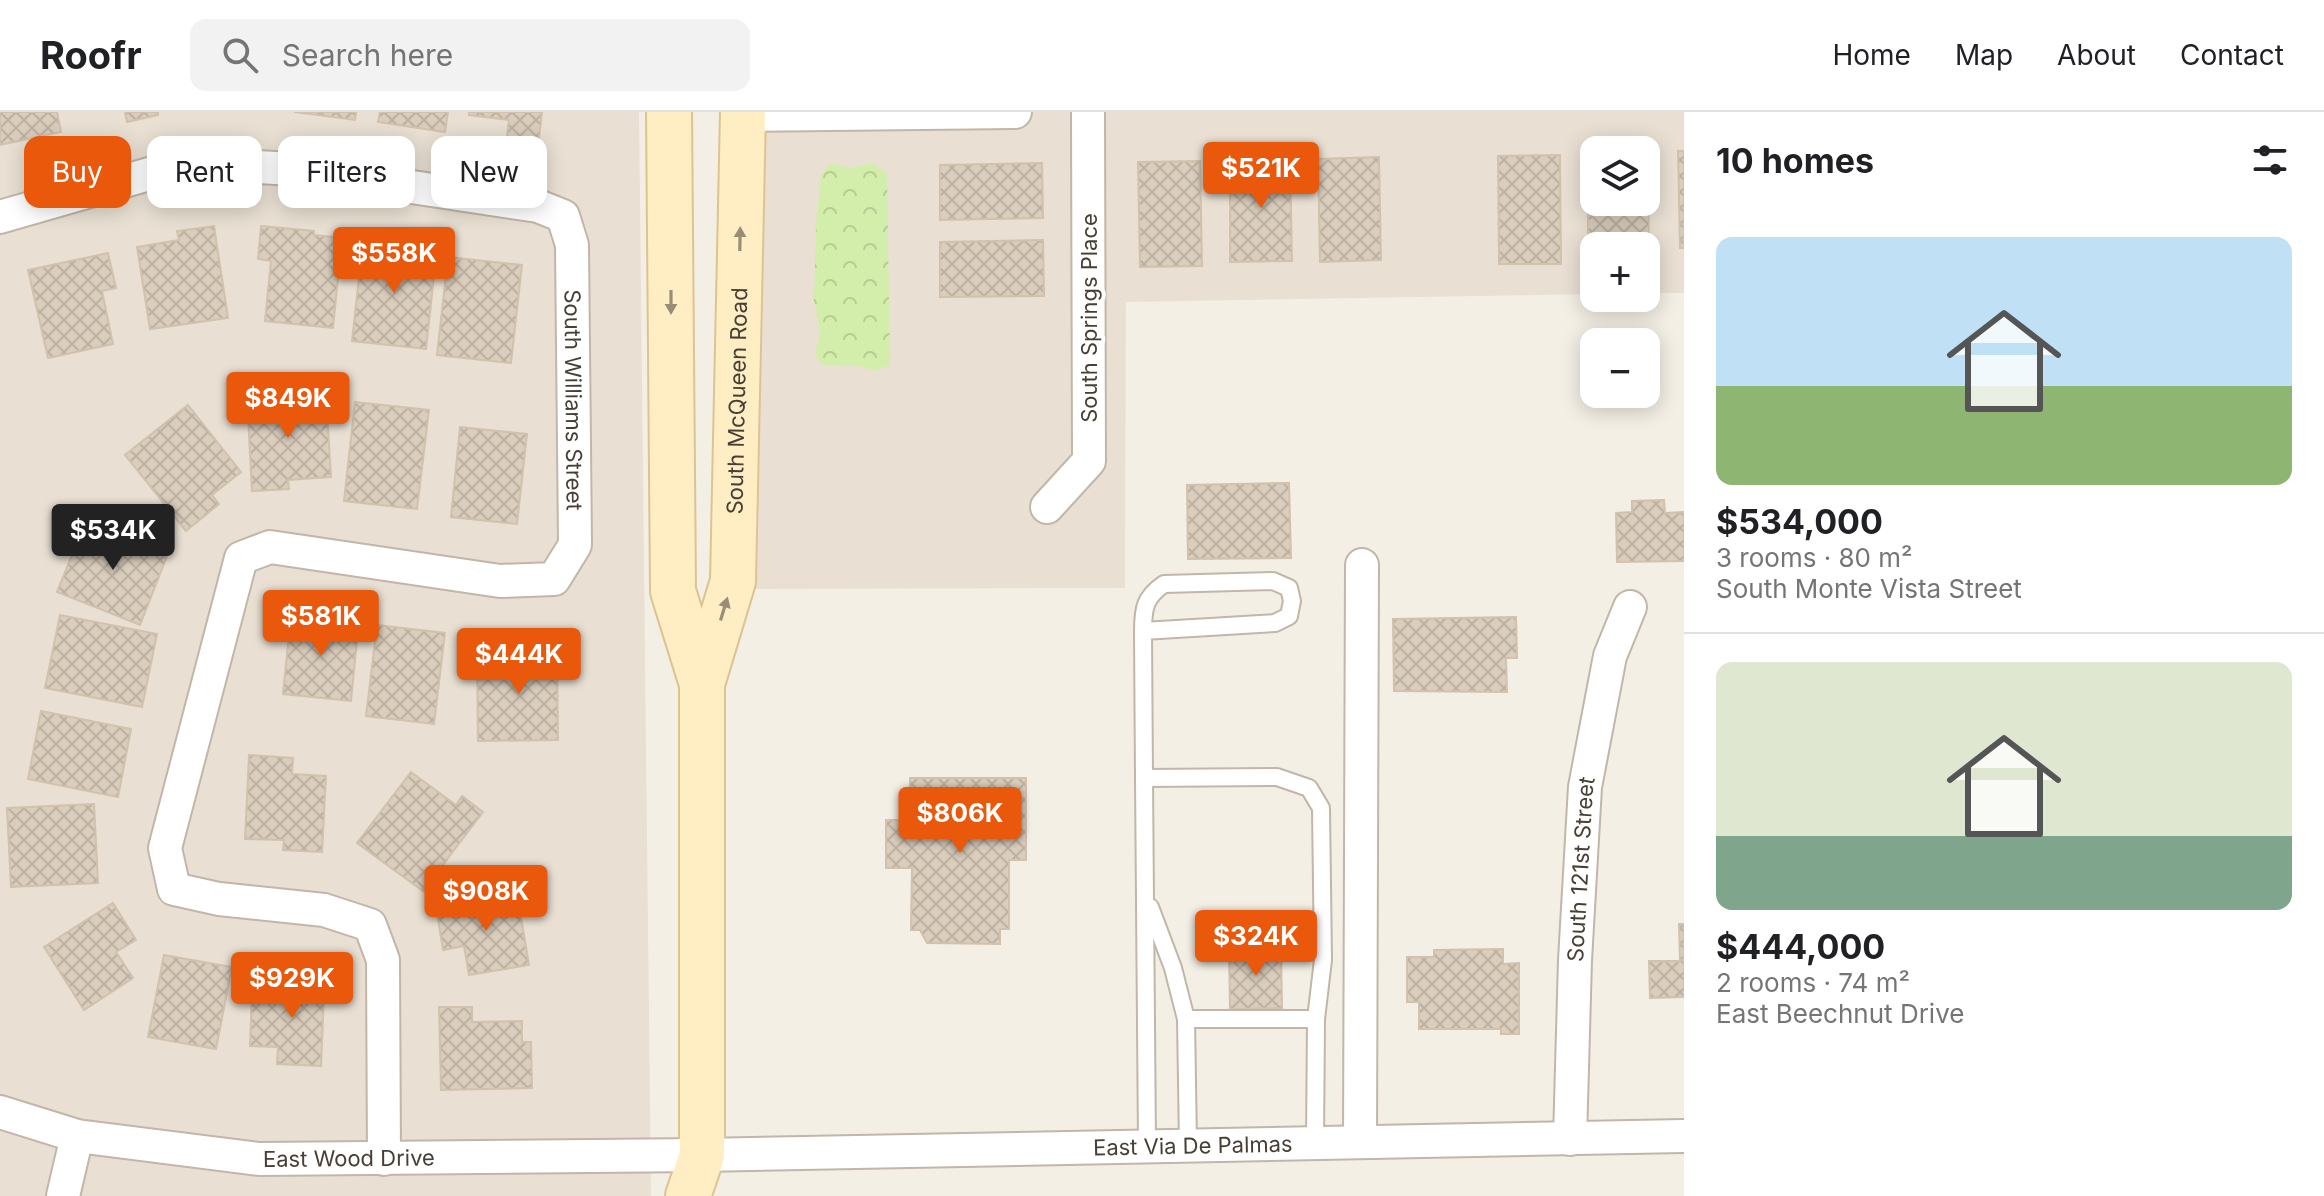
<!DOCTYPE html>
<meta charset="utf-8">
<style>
:root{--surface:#fff;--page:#f2f2f2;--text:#202124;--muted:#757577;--line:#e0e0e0;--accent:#ea580c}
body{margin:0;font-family:Inter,sans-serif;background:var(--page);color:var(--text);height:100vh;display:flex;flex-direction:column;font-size:30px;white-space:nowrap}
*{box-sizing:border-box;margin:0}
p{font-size:26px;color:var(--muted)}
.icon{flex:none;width:44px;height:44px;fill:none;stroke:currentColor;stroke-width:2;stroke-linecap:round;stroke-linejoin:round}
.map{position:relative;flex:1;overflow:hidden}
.side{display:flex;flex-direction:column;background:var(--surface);width:640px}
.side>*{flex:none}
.top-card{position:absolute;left:24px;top:24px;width:760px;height:72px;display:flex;gap:16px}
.tools{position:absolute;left:1580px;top:24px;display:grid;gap:16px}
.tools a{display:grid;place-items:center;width:80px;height:80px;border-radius:16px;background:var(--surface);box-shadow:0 4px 20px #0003;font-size:40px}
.price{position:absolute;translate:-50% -68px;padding:0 18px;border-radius:8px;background:var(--accent);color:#fff;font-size:26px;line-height:52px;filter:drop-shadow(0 2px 4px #0008)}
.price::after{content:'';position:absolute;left:50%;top:48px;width:24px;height:18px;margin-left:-12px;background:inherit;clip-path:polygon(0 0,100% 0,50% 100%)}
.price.on{background:#222;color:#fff}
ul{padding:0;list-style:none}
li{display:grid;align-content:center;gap:16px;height:424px;padding:0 32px}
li+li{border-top:2px solid var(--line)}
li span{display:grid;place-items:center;height:248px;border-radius:16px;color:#555}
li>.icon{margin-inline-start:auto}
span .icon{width:144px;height:144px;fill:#fffc;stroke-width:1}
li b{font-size:34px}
h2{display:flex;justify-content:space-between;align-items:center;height:96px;padding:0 32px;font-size:34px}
.tag{padding:0 28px;border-radius:16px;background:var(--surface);box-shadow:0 4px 20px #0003;font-size:28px;line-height:72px}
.tag.on{background:var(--accent);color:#fff}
header{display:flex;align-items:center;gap:48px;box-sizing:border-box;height:112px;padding:0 40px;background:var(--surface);border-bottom:2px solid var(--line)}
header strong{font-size:38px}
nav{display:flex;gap:44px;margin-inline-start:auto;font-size:28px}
.search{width:560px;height:72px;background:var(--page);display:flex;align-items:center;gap:20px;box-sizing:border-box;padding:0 28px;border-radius:16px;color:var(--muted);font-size:30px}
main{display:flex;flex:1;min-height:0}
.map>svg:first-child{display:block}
.residential{fill:#e9e0d3;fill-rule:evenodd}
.park{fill:url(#park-crowns)}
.building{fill:url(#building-cross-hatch);stroke:#d2c1ac;stroke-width:2}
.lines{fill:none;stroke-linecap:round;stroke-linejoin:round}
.lane-casing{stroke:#c1b6a7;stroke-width:20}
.street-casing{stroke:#c1b6a7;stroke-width:36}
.secondary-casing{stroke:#dcc492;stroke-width:48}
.lane{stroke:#fff;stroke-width:16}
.street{stroke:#fff;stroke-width:32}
.secondary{stroke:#ffedc4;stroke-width:44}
.oneway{fill:#9a8d75}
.labels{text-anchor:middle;stroke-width:8;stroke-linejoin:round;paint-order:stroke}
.street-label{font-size:22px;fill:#473f34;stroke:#fff}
</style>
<header>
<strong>Roofr</strong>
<div class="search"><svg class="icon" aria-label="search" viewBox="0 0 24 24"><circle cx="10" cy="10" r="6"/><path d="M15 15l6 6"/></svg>Search here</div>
<nav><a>Home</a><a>Map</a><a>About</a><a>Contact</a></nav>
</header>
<main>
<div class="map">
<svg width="1684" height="1084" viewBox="0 0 1684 1084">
<defs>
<pattern id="park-crowns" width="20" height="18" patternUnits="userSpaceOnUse" patternTransform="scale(2)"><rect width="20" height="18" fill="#d3edaa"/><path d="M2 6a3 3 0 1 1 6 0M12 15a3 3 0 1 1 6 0" fill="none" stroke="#b6cc93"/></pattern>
<pattern id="building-cross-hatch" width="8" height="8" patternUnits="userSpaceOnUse" patternTransform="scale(2)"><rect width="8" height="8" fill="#dacdbc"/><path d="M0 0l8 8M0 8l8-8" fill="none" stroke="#bcb1a2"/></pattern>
</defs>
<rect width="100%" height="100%" fill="#f4efe5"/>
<!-- residential -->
<g class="residential">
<path d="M0,0H639L651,1084H0Z"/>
<path d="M766,0H1684V181H1646V134H1594V182L1126,190L1125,476L754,477ZM1594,38H1646V90H1594Z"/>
</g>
<!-- park -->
<path class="park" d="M830,51L852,56L872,51L887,61L890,253L874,259L859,254L823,253L815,243L820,220L814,188L816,113L821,63Z"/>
<!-- building -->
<g class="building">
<path d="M0,0H57L61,20L0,33Z"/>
<path d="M125,0H158V3L127,10Z"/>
<path d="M294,0H356L355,8Z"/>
<path d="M380,0H448L445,20L378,10Z"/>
<path d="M469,0H542L538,35L506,31L509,8L469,3Z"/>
<path d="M1678,39H1684V136H1680Z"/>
<path d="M1588,41H1594V90H1646V41H1648L1649,145H1646V134H1594V146H1588Z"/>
<path d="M1560,43L1561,152H1499L1498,44Z"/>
<path d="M1290,45L1292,149L1230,150V47Z"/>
<path d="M1379,45L1381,148L1320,150L1318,47Z"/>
<path d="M1200,49L1202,154L1140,155L1138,50Z"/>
<path d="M1042,51L1043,106L940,108V53Z"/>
<path d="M214,114L228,206L150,217L137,135L179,128L177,119Z"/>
<path d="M261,114L314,119V123L342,126L333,216L265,209L271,149L258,147Z"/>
<path d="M1043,128L1044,184L940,185V130Z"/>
<path d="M363,129L437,137L426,237L352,229Z"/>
<path d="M108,141L116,176L102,179L113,232L48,246L28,158Z"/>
<path d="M448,145L522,153L511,251L437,243Z"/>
<path d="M326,282L331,365L288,368L289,377L252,379L247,286Z"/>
<path d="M355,290L429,298L417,397L344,389Z"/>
<path d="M188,293L241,360L212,383L219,392L186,419L125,343Z"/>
<path d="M460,315L527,322L517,412L451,405Z"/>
<path d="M1289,371L1291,446L1188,447L1187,373Z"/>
<path d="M1664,388L1665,401L1684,400V449L1617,450L1616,401L1632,400V389Z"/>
<path d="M87,406L169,439L140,513L57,480Z"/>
<path d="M291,502L359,509L351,589L283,582Z"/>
<path d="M60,503L157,522L142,595L45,576Z"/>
<path d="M1516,505L1517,546H1506L1507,580L1394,579L1393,507Z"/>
<path d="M377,513L445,521L434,612L366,604Z"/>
<path d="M519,535H557L558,628L478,629L477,545L519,544Z"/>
<path d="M41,599L131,617L118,685L28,667Z"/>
<path d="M249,643L293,646L292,662L326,664L322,740L283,738L284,728L245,727Z"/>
<path d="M411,660L456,693L462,684L483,700L423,779L357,731Z"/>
<path d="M910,666H1026V748H1009V817H1000V832L927,831L920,818H911L912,756H886V708H910Z"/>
<path d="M94,692L98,771L11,775L7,696Z"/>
<path d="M517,781L529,853L469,863L464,834L443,838L436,795Z"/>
<path d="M113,791L136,828L116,840L133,866L84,898L44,835Z"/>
<path d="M1679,812H1684V885L1650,886L1649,849H1680Z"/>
<path d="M1281,836L1282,896L1230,897L1229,837Z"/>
<path d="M1503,837V852L1519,851V922H1501V917H1419V890H1407V845H1434V838Z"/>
<path d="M164,843L232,855L216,937L148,925Z"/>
<path d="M296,856L325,857L321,954L277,952L278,935L250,934L252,878L294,880Z"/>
<path d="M439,895H472V910L522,909V930H531L532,976L441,978Z"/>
</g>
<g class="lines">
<!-- lane casing -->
<g class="lane-casing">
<g id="lane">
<path d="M1143,519L1275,511L1289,504L1292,489L1289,476L1273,469L1164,472C1145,485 1143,496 1143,519L1144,666"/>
<path d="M1150,795L1173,856L1186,907H1316"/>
<path d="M1186,907L1188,1033"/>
<path d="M1147,1034L1144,666L1277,665L1309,676L1321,696L1323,848L1316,907L1315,1031"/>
</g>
</g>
<!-- street casing -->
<g class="street-casing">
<g id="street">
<path d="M743,3L1015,0"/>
<path id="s1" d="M0,105L163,58L223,53L292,57L538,94L563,104L572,133L575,433L554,467L500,469L270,435L241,446L165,736L174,777L219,787L324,798L370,813L383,848L384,1047"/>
<path d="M1047,395L1089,349L1088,0"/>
<path id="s2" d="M0,1000L77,1024L259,1047L702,1043L1684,1024"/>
<path id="s3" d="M1570,1027L1575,848L1585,675L1610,544L1630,495"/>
<path d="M1360,1030L1362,453"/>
<path d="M63,1084L77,1024"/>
</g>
</g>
<!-- secondary casing -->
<g class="secondary-casing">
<g id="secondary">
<path d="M669,0L673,479L702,572"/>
<path id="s4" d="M688,1084L702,1043V572L733,469L743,0"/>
</g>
</g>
<!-- lane -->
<use href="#lane" class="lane"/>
<!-- street -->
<use href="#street" class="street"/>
<!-- secondary -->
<use href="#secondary" class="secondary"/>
</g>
<!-- one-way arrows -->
<defs><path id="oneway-solid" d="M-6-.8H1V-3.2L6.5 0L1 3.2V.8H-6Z" transform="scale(2)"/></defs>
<g class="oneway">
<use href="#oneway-solid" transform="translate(740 127) rotate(-89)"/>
<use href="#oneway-solid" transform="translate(671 190) rotate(90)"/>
<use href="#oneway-solid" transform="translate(724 497) rotate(-73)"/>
</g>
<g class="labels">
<!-- street labels -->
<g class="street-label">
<text transform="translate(1089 206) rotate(-90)" y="8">South Springs Place</text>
<text dy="8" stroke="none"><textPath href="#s1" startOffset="760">South Williams Street</textPath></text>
<text dy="8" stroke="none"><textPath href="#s4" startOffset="802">South McQueen Road</textPath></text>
<text dy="8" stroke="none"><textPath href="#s3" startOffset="270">South 121st Street</textPath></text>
<text dy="8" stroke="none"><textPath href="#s2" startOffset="1198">East Via De Palmas</textPath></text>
<text dy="8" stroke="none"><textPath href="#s2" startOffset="354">East Wood Drive</textPath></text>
</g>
</g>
</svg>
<div class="tools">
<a><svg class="icon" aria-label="layers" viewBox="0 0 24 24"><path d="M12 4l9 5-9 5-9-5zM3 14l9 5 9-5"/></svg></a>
<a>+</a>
<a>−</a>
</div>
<b class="price" style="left:1261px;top:98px">$521K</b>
<b class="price" style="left:394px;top:183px">$558K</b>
<b class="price" style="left:288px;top:328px">$849K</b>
<b class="price on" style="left:113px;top:460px">$534K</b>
<b class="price" style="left:321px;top:546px">$581K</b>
<b class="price" style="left:519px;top:584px">$444K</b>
<b class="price" style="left:960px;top:743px">$806K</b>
<b class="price" style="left:486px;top:821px">$908K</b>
<b class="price" style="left:1256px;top:866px">$324K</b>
<b class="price" style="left:292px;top:908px">$929K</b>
<div class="top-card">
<a class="tag on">Buy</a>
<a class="tag">Rent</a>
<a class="tag">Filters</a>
<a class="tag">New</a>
</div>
</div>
<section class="side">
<h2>10 homes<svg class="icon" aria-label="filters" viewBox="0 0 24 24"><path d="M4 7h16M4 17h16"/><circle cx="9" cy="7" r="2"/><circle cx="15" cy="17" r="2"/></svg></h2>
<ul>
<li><span style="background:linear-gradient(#bfe0f5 60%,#8fb573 0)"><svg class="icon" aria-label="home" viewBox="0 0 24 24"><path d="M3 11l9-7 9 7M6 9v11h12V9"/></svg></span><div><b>$534,000</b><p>3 rooms · 80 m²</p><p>South Monte Vista Street</p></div></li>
<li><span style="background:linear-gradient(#dfe7d0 70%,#7fa58c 0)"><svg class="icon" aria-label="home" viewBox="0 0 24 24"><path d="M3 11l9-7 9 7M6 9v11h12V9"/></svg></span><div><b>$444,000</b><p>2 rooms · 74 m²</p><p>East Beechnut Drive</p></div></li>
</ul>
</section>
</main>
